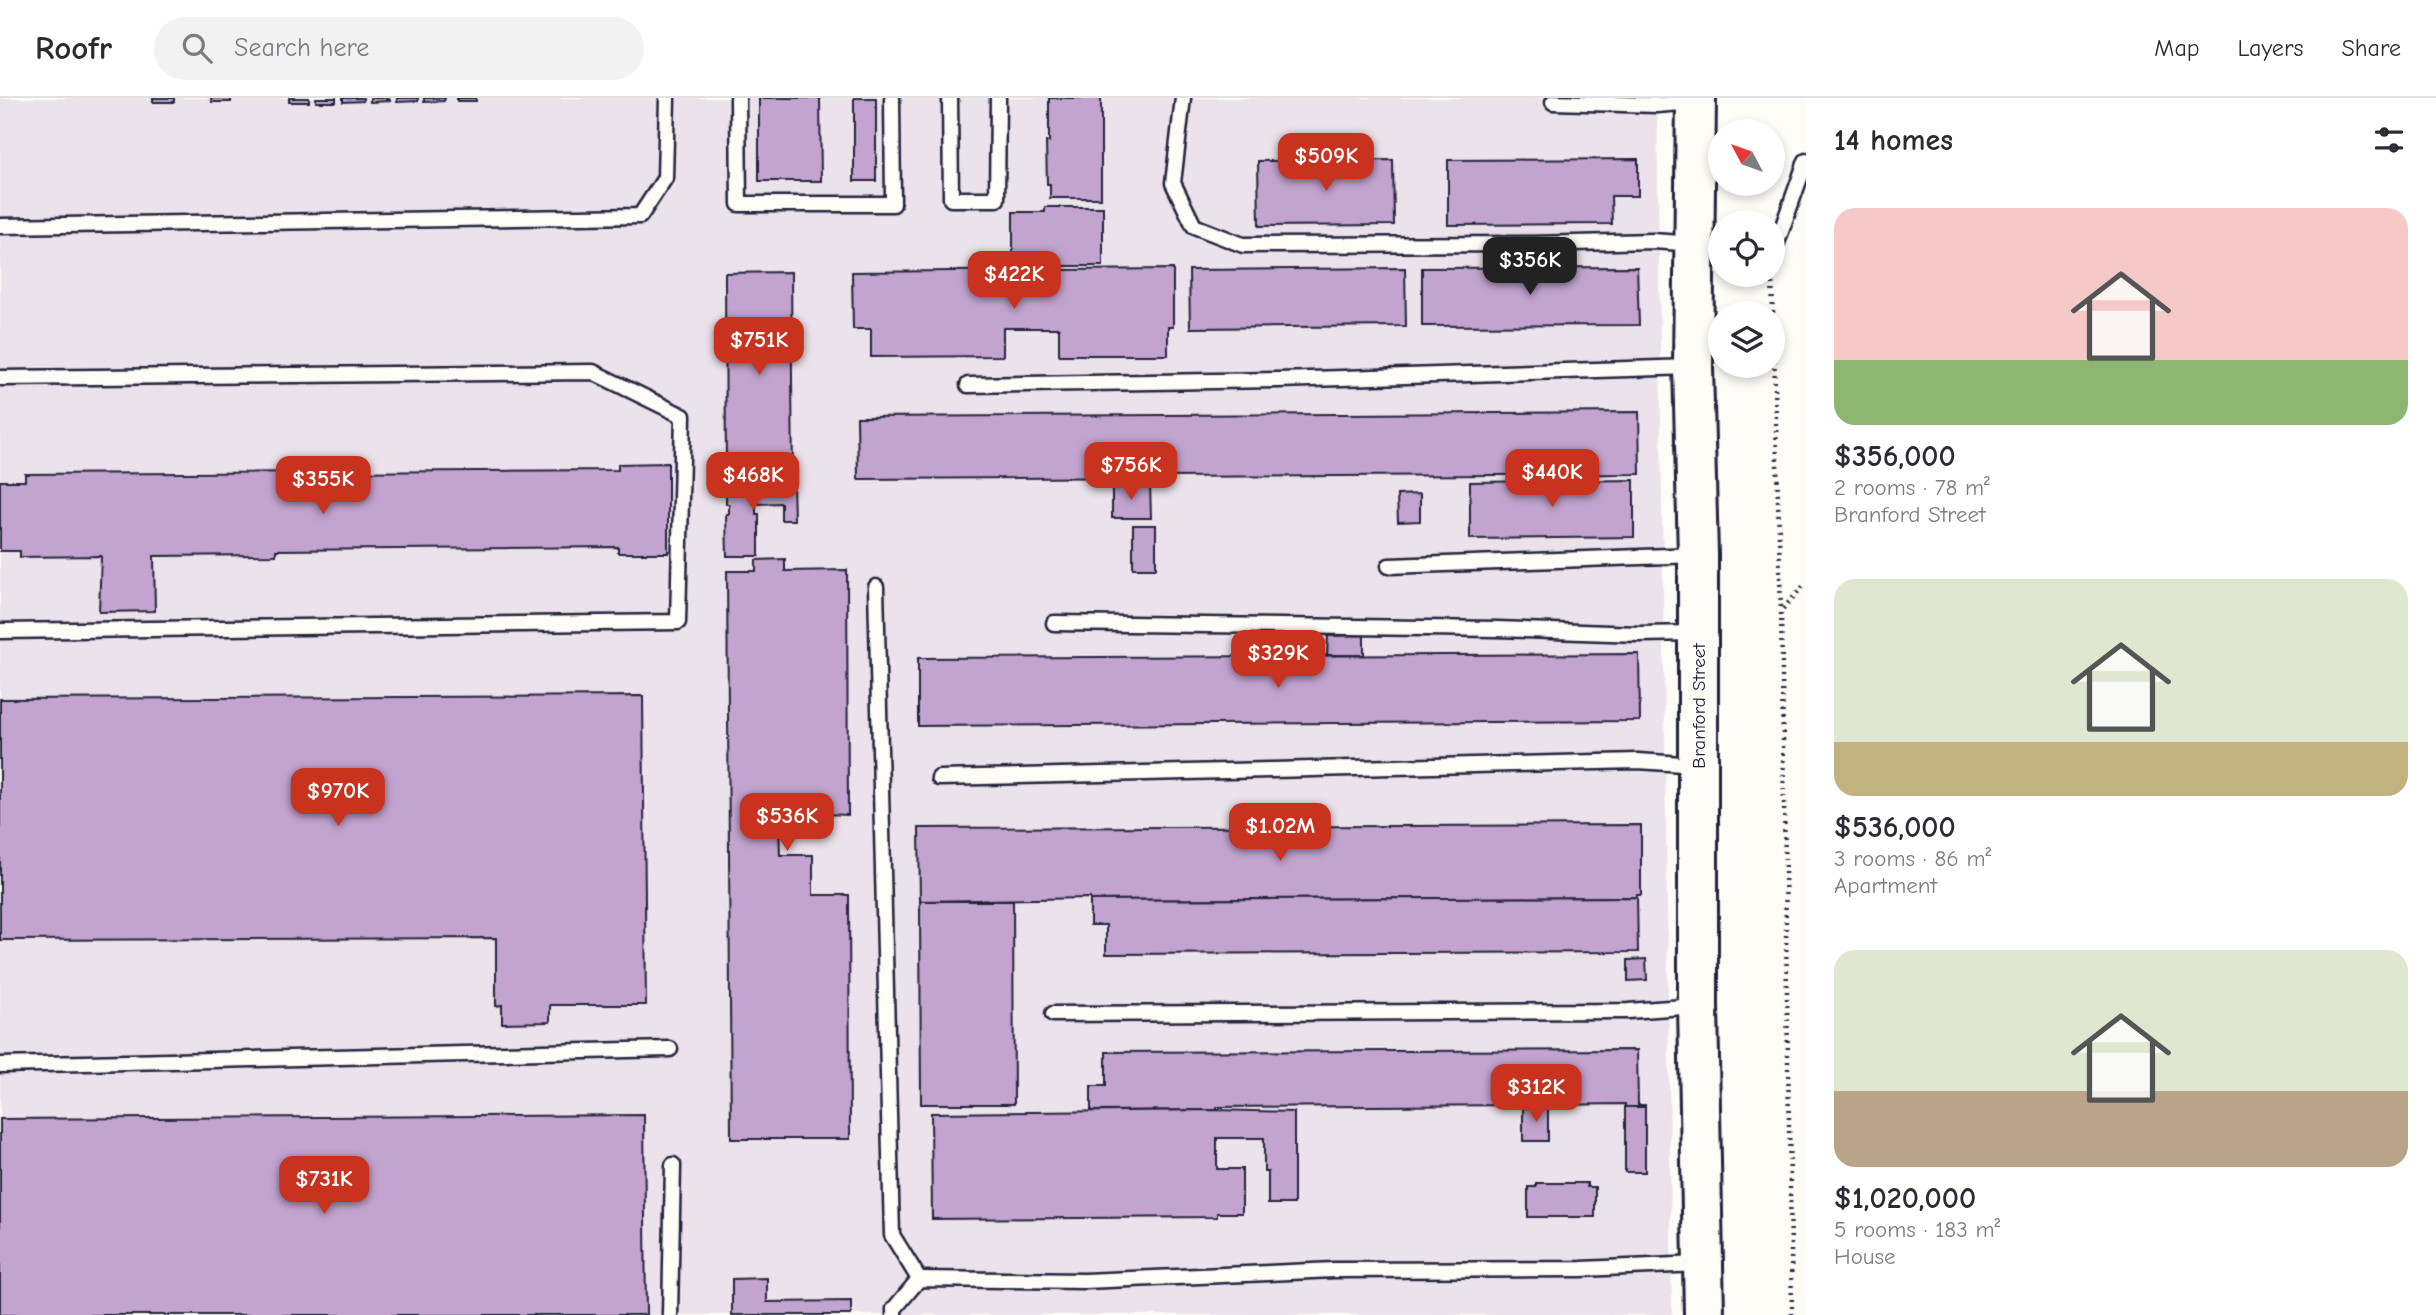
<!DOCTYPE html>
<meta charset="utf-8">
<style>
:root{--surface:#fff;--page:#f2f2f3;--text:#2b2b33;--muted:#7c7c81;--line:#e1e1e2;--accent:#c8321e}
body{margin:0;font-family:"Comic Neue",sans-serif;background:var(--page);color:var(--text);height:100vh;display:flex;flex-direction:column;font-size:26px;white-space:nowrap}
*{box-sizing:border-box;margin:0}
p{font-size:23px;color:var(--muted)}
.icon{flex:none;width:38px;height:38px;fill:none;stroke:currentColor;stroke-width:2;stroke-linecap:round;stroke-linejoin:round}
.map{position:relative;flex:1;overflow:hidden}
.drawer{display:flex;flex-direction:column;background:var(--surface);width:630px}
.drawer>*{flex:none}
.needle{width:46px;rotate:311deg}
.buttons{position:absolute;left:1708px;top:21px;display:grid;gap:14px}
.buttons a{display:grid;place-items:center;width:77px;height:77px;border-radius:50%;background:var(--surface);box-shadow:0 4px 10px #0003;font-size:35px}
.price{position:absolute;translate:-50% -60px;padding:0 16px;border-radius:14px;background:var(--accent);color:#fff;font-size:23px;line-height:46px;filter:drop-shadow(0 2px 4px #0008)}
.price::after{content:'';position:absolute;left:50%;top:42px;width:21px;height:16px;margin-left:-10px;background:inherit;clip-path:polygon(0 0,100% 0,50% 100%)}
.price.selected{background:#222;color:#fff}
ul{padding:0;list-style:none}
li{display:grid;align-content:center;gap:14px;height:371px;padding:0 28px}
li span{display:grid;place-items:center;height:217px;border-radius:21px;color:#555}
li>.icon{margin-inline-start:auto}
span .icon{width:126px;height:126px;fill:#fffc;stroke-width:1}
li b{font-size:30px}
h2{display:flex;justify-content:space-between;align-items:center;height:84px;padding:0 28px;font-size:30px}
header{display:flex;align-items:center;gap:42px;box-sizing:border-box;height:98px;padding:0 35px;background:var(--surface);border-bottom:2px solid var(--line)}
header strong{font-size:33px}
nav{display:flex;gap:38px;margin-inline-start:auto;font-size:24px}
.search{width:490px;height:63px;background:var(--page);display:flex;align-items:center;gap:18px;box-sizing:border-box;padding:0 24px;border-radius:38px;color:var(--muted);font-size:26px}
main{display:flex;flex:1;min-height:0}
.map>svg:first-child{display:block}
.built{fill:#ece2eb}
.building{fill:#c3a4d0;stroke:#22223b;stroke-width:2}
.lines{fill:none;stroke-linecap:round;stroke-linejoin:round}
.service-casing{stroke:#22223b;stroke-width:19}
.secondary-casing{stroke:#22223b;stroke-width:44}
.path{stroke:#22223b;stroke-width:4.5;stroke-dasharray:2 5;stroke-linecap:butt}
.service{stroke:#fdfcf7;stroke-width:14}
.secondary{stroke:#fdfcf7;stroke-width:38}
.labels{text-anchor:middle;stroke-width:7;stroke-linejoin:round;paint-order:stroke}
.street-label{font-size:19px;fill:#22223b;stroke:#fdfcf7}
</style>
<header>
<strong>Roofr</strong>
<div class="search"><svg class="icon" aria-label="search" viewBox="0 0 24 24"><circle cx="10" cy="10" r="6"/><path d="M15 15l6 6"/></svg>Search here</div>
<nav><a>Map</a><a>Layers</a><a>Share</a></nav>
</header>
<main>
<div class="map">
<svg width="1806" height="1217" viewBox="0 0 1806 1217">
<rect width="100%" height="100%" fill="#fdfcf7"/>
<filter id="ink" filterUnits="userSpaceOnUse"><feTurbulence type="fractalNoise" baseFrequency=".0143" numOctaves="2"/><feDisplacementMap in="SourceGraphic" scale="14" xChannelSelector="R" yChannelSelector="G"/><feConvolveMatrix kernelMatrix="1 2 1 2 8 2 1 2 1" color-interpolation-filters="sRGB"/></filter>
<g filter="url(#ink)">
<!-- built -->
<path class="built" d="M0,0H1657L1672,1217H0Z"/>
<!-- building -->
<g class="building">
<rect x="153" y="0" width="21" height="4"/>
<path d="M211,0H231V4H212Z"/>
<rect x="289" y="0" width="20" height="4"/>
<rect x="316" y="0" width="20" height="4"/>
<path d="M343,0H363V3L343,4Z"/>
<path d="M370,0H389L390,3L370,4Z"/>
<path d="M397,0H418V3L397,4Z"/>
<path d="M424,0H445L444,3L424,4Z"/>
<rect x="457" y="0" width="19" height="3"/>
<path d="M759,0H820L821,83H759Z"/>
<rect x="854" y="0" width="22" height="83"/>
<path d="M1049,0H1101V100H1050V86H1047L1046,44H1049Z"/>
<path d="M1638,61V98H1611L1612,126L1448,127V62Z"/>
<path d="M1393,62L1394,127L1259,128L1258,63Z"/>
<path d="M1045,109H1103V168H1013V114H1045Z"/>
<path d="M1637,169L1639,227L1422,228V170Z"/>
<path d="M1405,170L1406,228L1190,230L1189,172Z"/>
<path d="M1173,171V229H1168V257H1059V230H1003V258L871,259V231H853L852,174Z"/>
<path d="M791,174L793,383H726L725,175Z"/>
<path d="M1639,314L1640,376L858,381L857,319Z"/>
<path d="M668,365V455H618V449L276,452V457L154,458L155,513L99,514L101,458L20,459V453H0V383H25V376L618,372V366Z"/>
<path d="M1634,382V439L1470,441V384Z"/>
<path d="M726,383H793L794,422H781V405L756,406V416H759V458H727L726,416H729V406H726Z"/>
<path d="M1112,387H1150L1151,420H1112Z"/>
<path d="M1420,396V423L1398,424L1397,397Z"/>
<rect x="1133" y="427" width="23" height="43"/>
<path d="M785,461V473L847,472L848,717L824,716V724H779L780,757H813V797H849L850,1041H731L727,473H756V462Z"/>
<path d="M1364,537V557H1327L1328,538Z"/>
<path d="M1639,556L1640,623L918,628V560Z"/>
<path d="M643,598L646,907H550V924L502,925V907L496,908V840L0,842V601Z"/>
<path d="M1641,727V797H1637V799L1090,802V800L920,803L919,730Z"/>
<path d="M1637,799L1638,854L1106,856V827H1090V802Z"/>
<path d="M920,803H1013L1014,1006H921Z"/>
<path d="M1646,861L1647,882L1628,883V862Z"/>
<path d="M1637,952L1638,1007H1645V1009H1625V1006L1548,1007V1010H1523V1007L1217,1009V1012L1091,1013V988H1106V954Z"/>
<rect x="1625" y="1009" width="20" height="65"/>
<rect x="1523" y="1010" width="25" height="33"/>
<path d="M1216,1012L1294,1014V1106H1268V1074H1264V1040H1217V1071H1242V1115H1217V1119L932,1121L931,1015Z"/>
<path d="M644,1017L646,1217H0V1021Z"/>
<path d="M1536,1085H1587V1089H1595V1119H1528V1089H1536Z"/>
<path d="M767,1180V1204L851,1203V1217H732V1181Z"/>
</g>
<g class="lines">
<!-- service casing -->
<g class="service-casing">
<g id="service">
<path d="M738,0L739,106H893L892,0"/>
<path d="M950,0L951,101H997L998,0"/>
<path d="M1183,0L1173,85L1194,128L1243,147L1534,146L1653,143L1695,146"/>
<path d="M1553,4L1657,7L1694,4"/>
<path d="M0,128L640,118L665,80L667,0"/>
<path d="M1773,156L1806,63"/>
<path d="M0,280L593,274L683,318L678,524L0,533"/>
<path d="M968,287L1278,282L1692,269"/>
<path d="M1389,468L1696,457"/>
<path d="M876,489L892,1137L919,1181"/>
<path d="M1054,525L1497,531L1639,536L1696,535"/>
<path d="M939,680L1638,663L1697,667"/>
<path d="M1053,916L1628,913L1697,908"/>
<path d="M0,967L670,951"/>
<path d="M670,1217L673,1067"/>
<path d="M894,1217V1211L919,1181L1085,1183L1334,1172L1581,1171L1700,1166"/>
</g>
</g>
<!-- secondary casing -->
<g class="secondary-casing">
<path id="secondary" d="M1696,0L1693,269L1698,457V908L1704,1217"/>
</g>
<!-- path -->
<g class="path">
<path d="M1772,178L1781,512"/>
<path d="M1792,1217L1781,513L1806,485"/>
</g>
<!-- service -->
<use href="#service" class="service"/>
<!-- secondary -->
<use href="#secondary" class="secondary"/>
</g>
</g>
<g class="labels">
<!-- street labels -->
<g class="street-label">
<text transform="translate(1698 608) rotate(-90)" y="7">Branford Street</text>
</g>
</g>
</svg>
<div class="buttons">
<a><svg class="needle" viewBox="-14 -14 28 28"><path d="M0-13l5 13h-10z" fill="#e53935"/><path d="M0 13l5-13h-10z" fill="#7c7c81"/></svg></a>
<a><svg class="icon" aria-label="locate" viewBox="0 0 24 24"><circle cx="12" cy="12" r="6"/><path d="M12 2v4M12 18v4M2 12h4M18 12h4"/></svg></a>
<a><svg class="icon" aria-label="layers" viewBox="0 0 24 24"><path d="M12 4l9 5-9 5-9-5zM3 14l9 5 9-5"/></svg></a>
</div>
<b class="price" style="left:1326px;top:95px">$509K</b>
<b class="price selected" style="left:1530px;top:199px">$356K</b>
<b class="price" style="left:1014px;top:213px">$422K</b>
<b class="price" style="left:759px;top:279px">$751K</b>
<b class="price" style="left:1131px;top:404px">$756K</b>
<b class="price" style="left:1552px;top:411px">$440K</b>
<b class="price" style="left:753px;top:414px">$468K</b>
<b class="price" style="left:323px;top:418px">$355K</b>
<b class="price" style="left:1278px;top:592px">$329K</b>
<b class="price" style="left:338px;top:730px">$970K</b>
<b class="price" style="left:787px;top:755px">$536K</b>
<b class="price" style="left:1280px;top:765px">$1.02M</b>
<b class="price" style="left:1536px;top:1026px">$312K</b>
<b class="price" style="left:324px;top:1118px">$731K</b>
</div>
<section class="drawer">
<h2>14 homes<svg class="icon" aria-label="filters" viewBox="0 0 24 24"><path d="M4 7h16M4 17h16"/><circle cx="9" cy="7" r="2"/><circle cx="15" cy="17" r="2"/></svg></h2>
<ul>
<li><span style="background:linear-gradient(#f6c9c9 70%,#8fb573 0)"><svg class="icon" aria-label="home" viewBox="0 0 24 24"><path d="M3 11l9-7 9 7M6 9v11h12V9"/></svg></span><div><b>$356,000</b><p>2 rooms · 78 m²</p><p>Branford Street</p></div></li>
<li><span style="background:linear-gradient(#dfe7d0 75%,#c2b280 0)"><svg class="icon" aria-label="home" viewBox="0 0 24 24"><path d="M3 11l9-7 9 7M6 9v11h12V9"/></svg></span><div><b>$536,000</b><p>3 rooms · 86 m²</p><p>Apartment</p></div></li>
<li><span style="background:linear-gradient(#dfe7d0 65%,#b9a48a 0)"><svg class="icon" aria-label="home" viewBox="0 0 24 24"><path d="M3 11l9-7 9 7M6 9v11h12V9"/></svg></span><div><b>$1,020,000</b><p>5 rooms · 183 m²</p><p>House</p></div></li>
</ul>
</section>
</main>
